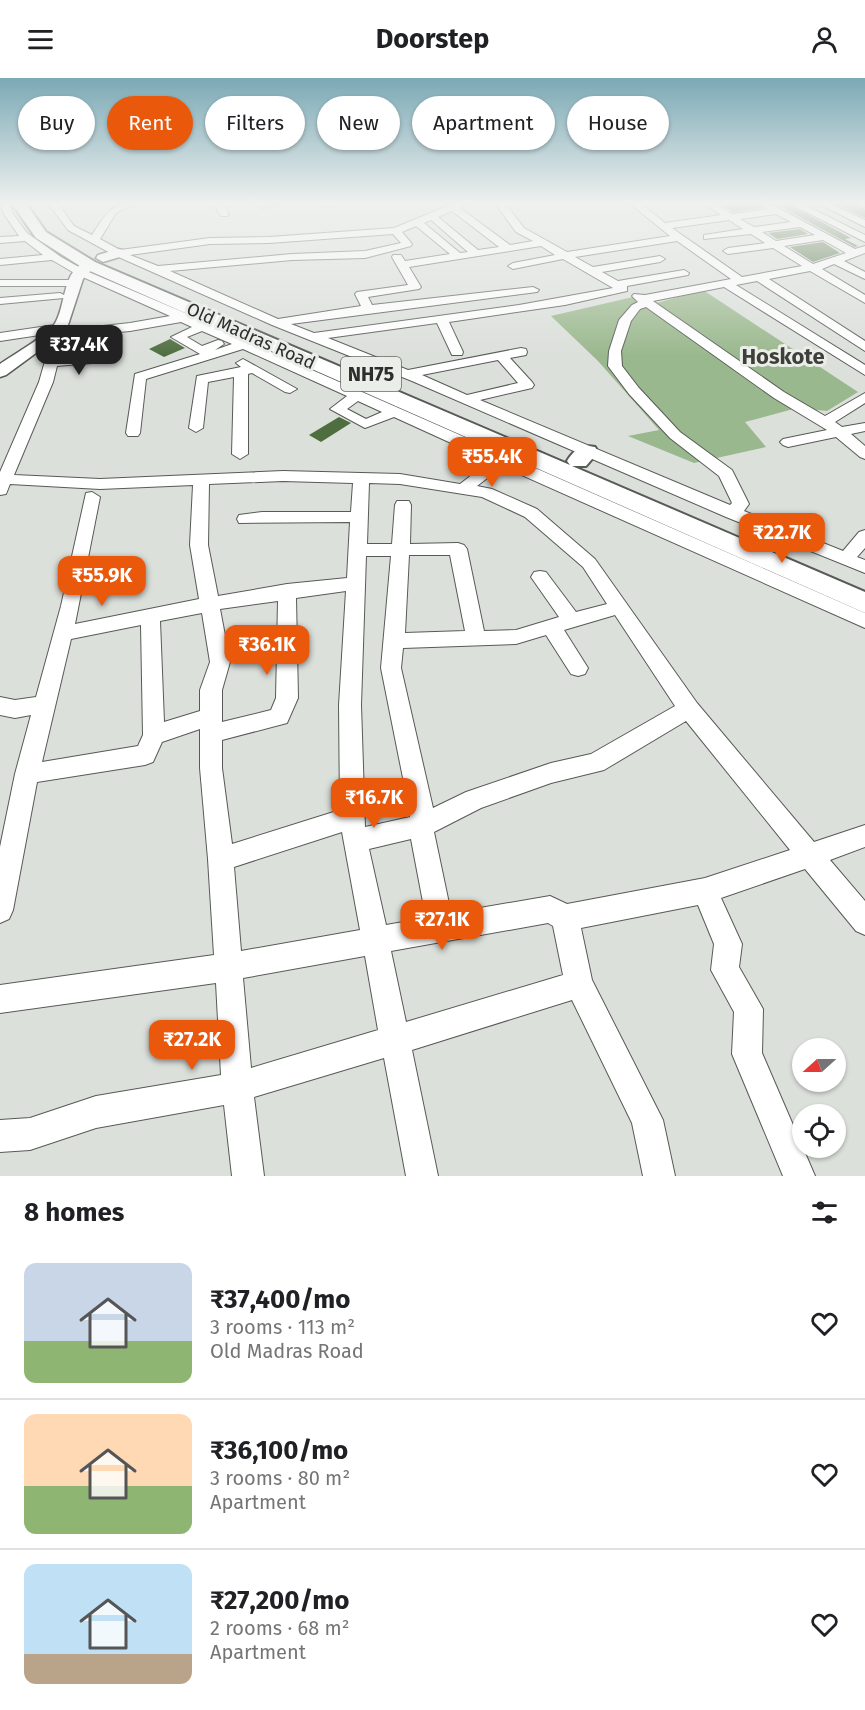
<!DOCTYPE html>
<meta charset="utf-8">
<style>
:root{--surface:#fff;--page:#f6f6f6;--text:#202124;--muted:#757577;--line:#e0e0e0;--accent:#ea580c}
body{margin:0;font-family:"Fira Sans",sans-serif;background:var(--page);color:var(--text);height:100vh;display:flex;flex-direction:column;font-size:22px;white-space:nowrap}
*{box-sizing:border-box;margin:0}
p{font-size:20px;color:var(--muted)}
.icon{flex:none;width:33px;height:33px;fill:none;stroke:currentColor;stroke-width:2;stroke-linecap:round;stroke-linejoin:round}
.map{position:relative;height:1098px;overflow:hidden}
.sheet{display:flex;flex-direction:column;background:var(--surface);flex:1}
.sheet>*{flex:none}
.guide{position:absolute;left:18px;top:18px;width:830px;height:54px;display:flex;gap:12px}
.needle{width:39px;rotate:249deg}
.controls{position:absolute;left:792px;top:960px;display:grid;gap:12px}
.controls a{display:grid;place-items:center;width:54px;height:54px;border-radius:50%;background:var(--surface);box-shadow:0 2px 4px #0004;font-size:30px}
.price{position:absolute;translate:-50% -51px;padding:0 14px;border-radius:12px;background:var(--accent);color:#fff;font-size:20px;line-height:39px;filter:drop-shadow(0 2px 3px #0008)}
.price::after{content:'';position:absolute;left:50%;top:36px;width:18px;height:14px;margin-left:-9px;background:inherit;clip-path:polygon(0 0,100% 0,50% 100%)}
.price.active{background:#222;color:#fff}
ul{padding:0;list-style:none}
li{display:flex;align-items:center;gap:18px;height:150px;padding:0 24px}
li+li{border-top:2px solid var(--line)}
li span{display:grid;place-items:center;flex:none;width:168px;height:120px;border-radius:12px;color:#555}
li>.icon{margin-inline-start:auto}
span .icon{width:72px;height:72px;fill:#fffc;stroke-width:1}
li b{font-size:26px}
h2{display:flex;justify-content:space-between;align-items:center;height:72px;padding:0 24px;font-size:26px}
.tag{padding:0 21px;border-radius:27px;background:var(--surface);box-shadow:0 2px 4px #0004;font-size:21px;line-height:54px}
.tag.active{background:var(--accent);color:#fff}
header{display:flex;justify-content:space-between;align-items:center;height:78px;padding:0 24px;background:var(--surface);font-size:27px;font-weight:700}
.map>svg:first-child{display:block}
.green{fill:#9ab88d}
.building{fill:#4f6e40}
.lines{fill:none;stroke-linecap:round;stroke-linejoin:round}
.minor-casing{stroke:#575a56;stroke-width:2}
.major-casing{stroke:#575a56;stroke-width:3}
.highway-casing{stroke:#575a56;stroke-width:4}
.minor{fill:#fff;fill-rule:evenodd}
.major{fill:#fff;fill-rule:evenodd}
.highway{fill:#fff;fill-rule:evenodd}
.labels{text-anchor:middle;stroke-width:6;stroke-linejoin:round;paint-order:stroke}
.far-street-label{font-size:18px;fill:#2d2e2c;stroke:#eaede8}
.shield{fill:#eaede8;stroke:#666764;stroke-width:1.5}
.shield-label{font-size:20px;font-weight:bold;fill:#2d2e2c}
.far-district-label{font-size:22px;font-weight:bold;fill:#3d3f3b;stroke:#eaede8}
</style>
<header><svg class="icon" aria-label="menu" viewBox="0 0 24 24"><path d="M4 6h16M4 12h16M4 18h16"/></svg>Doorstep<svg class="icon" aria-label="person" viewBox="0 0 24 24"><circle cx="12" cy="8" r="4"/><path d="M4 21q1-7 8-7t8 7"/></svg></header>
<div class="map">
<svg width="865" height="1098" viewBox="0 0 865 1098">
<rect width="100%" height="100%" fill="#dce0db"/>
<!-- green -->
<path class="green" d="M703,212L858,314L827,333L797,330L745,344L766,369L694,385L628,358L659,352L598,283L551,238L633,219L646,228Z"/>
<!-- building -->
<g class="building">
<path d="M717,124H763L760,126L762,130L733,134Z"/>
<path d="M772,124H785L851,160L845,161L858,168L855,169Z"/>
<path d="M832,124H854L865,131V140Z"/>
<path d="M800,151L808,156L777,161L768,155Z"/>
<path d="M823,164L840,175L813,184L790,169Z"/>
<path d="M170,261L185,270L164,279L149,271Z"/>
<path d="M339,339L351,345L321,364L309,357Z"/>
</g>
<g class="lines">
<!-- minor casing -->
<g class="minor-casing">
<g id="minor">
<path d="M0,124H9L13,136L27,155L61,179L84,192L251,263L253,266L865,535V550L508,391L494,395L477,408L492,411L537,431L595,481L697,625L814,764L865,747V769L830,782L865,823V857L856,853L805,791L721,820L742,866L739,889L763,931L762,975L815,1098H783L732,976L734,934L711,892L714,866L698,827L581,850L592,902L663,1042L675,1098H643L632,1045L572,922L412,972L438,1098H406L384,980L254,1019L264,1098H232L224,1027L96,1050L30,1072L0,1074V1042L30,1040L96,1018L221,997L216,905L0,935V907L214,877L208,781L200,690V651L162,664L153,684L145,687L37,704L13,832L9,841L0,845V769L15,696L31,637L15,640L0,637V619L15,622L36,619L61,528L86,415L92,414L100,419L75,546L199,521L190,467L193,407L100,411L10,406L6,416L0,417V394L39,304L53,255L0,263V255L61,246L65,247L67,252L130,245L170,238L76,196L52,182L0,187V181L43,177L25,163L0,165V159L19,158L4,136ZM181,244L192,249L171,259L200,276L135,296L126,355L128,358H138L140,355L146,301L243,271L347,318L330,331L365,350L394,339L495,385L482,389L460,406L400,396L283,393L100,401L14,397L53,304L57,288L103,284L110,280L103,276L59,280L65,259L130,253ZM202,253L232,266L215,272L224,266L222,263L218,262L202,268L187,259ZM358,323L382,334L366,341L347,331ZM283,403L353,405L351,434H262L239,437L237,441L239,445L350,444L347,500L287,506L218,518L208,467L209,406ZM369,405L400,406L482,419L525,439L583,489L607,526L576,534L546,494L540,493L534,494L531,499L559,539L516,552L484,553L467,471L464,467L458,465L410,466L411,427L409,423H397L395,427L392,466H367ZM409,477H450L465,553L405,555ZM366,478H391L381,590L410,735V739L365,749L361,627ZM346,513L339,627L340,732L232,766L222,690V662L287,645L298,620L296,520ZM278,523L276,620L271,632L222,644V612L230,584L220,531ZM202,535L210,584L200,612V633L164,644L160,543ZM615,537L675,628L591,676L551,685L466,714L433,730L401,590L403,570L516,566L546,557L571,596L578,598L585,596L588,590L564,552ZM141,547L143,657L138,668L42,684L71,561ZM686,643L790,772L705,800L567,826L550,818L451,835L434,754L481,730L551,705L604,692ZM342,754L360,852L241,873L234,789ZM411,761L426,840L386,847L369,771ZM548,845L553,848L563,897L406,944L391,873ZM365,878L378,952L251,990L243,900Z"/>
<path d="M47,124H57L74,148L92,157C106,136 111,124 139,124L116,135L100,161L120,172L210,160L269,159L394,150L457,124H470L460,130L510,167L533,163L516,154L494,124H504L524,150L567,174L670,158L628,124H639L665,145L721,137L701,124H713L732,136L768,131L762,127L767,124L855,171L865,168V175L844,183L865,194V201L834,186L822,191L865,217V225L810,193L769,201L865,263V273L757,203L736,207L865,287V297L724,209L653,223L784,314L825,338L865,315V325L835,344L842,349L865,345V353L851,356L865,368V381L860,379L836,359L788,369L783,367L780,364L783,361L827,352L774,320L646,229L640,231L631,243L621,273L622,288L639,310L680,354L732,392L749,426L744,433L843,473L859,454L865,452V470L857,479L865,482V495L726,439L412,303L272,247L114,177L68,152ZM452,133L499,169L478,172L438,139ZM776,136L791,144L754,149L740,141ZM431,142L468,174L460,175L424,145ZM729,142L743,151L704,157V161L751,156L765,165L728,170L723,173L728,176L773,170L802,188L742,199L672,150ZM416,148L450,176L405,183L401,177H393L392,179L408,207L357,214L355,216L361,228L278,241L170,193L292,182L365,180L411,168L412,166L402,154ZM800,149L815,157L776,163L762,154ZM393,156L401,165L365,173L292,176L158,188L130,177L210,166L269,165ZM823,162L846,175L813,186L784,168ZM677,163L731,201L645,217L634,216L632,218L638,224L632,227L619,242L609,273L608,288L629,316L670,360L719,398L732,425L730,427L480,322L532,310L534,307L532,304L510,280L526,277L527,274L526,271L521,270L408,292L328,260L437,245L452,277H462L463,274L449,244L565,227L627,213V208L688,197L689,195L684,192L618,203L602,194L660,184L665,181L660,178L593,189L575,179ZM541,168L555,177L513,185L508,188L513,191L563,181L613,210L519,227L314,255L291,246L537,214L539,212L533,209L372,227L368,219L419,211L421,209L409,189ZM498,282L518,305L467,317L422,297Z"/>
<path d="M212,124H222L229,136L227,138H221Z"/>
<path d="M251,124H284L262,130Z"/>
<path d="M322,124H332L333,125L328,128Z"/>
<path d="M787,124H799L865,157V164Z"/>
<path d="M815,124H827L865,142V149Z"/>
<path d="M856,124H865V129Z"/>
<path d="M0,202H75L81,205L75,208H0Z"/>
<path d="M60,215L66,218L64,220L0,226V220Z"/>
<path d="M243,281L297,311L290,315L285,314L252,295L248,296V376L240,381L232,376L234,299L208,304L203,350L196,354L189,350L197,298L241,289L236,285Z"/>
</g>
</g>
<!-- major casing -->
<g class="major-casing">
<g id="major">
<path d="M118,171L123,172L124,175L123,178L103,184L96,180L98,177Z"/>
<path d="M89,183L96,187L83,201L66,253L6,297L0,299V286C11,278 48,257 54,247C67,228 61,190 89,183Z"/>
</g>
</g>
<!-- highway casing -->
<g class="highway-casing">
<path id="highway" d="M11,124H25L46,154L95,184L570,387L567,383C574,372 581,366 595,369L598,374L586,388H572L865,514V535L83,190L36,160Z"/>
</g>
<!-- minor -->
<use href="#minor" class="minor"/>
<!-- major -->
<use href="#major" class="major"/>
<!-- highway -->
<use href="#highway" class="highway"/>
</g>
<!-- sky -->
<linearGradient id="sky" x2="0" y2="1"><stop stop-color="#7ba9b5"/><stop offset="0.45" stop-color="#eff1ef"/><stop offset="1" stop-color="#eff1ef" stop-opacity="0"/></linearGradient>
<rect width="865" height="278" fill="url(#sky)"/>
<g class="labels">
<!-- far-street labels -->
<g class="far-street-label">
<text transform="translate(251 258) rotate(24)" y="6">Old Madras Road</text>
</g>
<!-- shield labels -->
<rect class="shield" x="341" y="279" width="60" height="34" rx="4.5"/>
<g class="shield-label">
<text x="371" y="303">NH75</text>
</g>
<!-- far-district labels -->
<g class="far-district-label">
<text x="783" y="286">Hoskote</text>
</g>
</g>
</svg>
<div class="controls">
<a><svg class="needle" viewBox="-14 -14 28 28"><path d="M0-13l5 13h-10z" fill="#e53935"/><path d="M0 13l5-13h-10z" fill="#757577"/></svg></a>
<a><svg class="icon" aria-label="locate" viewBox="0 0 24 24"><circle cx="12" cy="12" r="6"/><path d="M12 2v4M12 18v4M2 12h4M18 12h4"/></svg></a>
</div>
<b class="price active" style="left:79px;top:298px">₹37.4K</b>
<b class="price" style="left:492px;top:410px">₹55.4K</b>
<b class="price" style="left:782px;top:486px">₹22.7K</b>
<b class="price" style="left:102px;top:529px">₹55.9K</b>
<b class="price" style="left:267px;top:598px">₹36.1K</b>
<b class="price" style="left:374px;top:751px">₹16.7K</b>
<b class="price" style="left:442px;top:873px">₹27.1K</b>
<b class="price" style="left:192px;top:993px">₹27.2K</b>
<div class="guide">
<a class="tag">Buy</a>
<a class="tag active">Rent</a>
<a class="tag">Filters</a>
<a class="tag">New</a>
<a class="tag">Apartment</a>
<a class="tag">House</a>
</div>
</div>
<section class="sheet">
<h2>8 homes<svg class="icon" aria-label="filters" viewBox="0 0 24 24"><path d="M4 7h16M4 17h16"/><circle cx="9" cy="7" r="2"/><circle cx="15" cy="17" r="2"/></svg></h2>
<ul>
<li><span style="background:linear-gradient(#c9d6e8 65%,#8fb573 0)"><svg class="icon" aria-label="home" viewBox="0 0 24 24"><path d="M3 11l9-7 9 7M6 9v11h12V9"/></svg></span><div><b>₹37,400/mo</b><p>3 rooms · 113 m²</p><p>Old Madras Road</p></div><svg class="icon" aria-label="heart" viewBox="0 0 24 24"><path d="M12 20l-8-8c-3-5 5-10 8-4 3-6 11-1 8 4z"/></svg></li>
<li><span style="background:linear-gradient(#ffd9b3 60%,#8fb573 0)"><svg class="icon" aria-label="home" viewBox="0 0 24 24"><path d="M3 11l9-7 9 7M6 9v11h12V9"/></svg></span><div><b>₹36,100/mo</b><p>3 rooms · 80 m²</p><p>Apartment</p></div><svg class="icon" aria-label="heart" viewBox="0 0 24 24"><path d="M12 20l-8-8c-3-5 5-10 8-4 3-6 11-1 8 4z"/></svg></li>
<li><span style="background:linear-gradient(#bfe0f5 75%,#b9a48a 0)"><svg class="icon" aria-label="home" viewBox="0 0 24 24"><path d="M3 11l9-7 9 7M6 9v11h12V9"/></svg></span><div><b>₹27,200/mo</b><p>2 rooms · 68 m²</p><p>Apartment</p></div><svg class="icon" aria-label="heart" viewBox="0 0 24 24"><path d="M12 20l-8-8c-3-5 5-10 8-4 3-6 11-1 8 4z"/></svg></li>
</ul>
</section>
